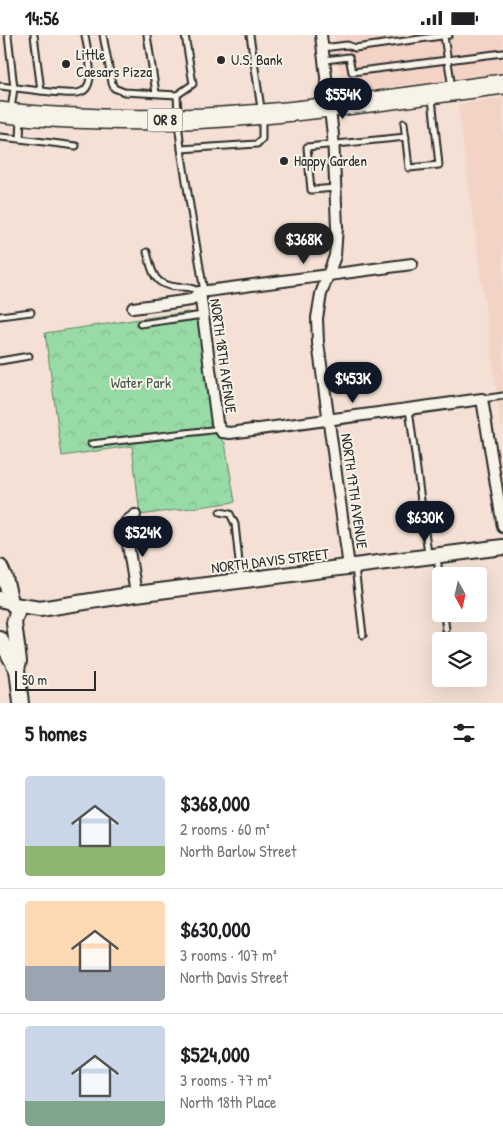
<!DOCTYPE html>
<meta charset="utf-8">
<style>
:root{--surface:#fff;--page:#f2f2f2;--text:#202124;--muted:#757577;--line:#e0e0e0;--accent:#111827}
body{margin:0;font-family:"Patrick Hand",sans-serif;background:var(--page);color:var(--text);height:100vh;display:flex;flex-direction:column;font-size:19px;white-space:nowrap}
*{box-sizing:border-box;margin:0}
p{font-size:16px;color:var(--muted)}
.icon{flex:none;width:28px;height:28px;fill:none;stroke:currentColor;stroke-width:2;stroke-linecap:round;stroke-linejoin:round}
.map{position:relative;height:668px;overflow:hidden}
.panel{display:flex;flex-direction:column;background:var(--surface);flex:1}
.panel>*{flex:none}
.needle{width:32px;rotate:172deg}
.tools{position:absolute;left:432px;top:532px;display:grid;gap:10px}
.tools a{display:grid;place-items:center;width:55px;height:55px;border-radius:5px;background:var(--surface);box-shadow:0 5px 20px #0002;font-size:25px}
.scale{position:absolute;left:15px;bottom:12px;width:81px;box-sizing:border-box;padding-left:5px;border:2px solid #2b2b2b;border-top:0;font-size:14px;line-height:18px;white-space:nowrap;color:#2b2b2b;-webkit-text-stroke:4px #f7f3e8;paint-order:stroke}
.price{position:absolute;translate:-50% -42px;padding:0 11px;border-radius:18px;background:var(--accent);color:#fff;font-size:16px;line-height:32px;filter:drop-shadow(0 1px 2px #0008)}
.price::after{content:'';position:absolute;left:50%;top:30px;width:15px;height:11px;margin-left:-8px;background:inherit;clip-path:polygon(0 0,100% 0,50% 100%)}
.price.selected{background:#222;color:#fff}
ul{padding:0;list-style:none}
li{display:flex;align-items:center;gap:15px;height:125px;padding:0 25px}
li+li{border-top:1px solid var(--line)}
li span{display:grid;place-items:center;flex:none;width:140px;height:100px;border-radius:5px;color:#555}
li>.icon{margin-inline-start:auto}
span .icon{width:60px;height:60px;fill:#fffc;stroke-width:1}
li b{font-size:21px}
h2{display:flex;justify-content:space-between;align-items:center;height:60px;padding:0 25px;font-size:21px}
.status{display:flex;justify-content:space-between;align-items:center;height:35px;padding:0 25px;background:var(--surface);direction:ltr}
.status svg{height:14px;fill:currentColor}
.map>svg:first-child{display:block}
.built{fill:#f2d3c6}
.forest{fill:url(#forest-crowns);stroke:#628368}
.lines{fill:none;stroke-linecap:round;stroke-linejoin:round}
.lane-casing{stroke:#2b2b2b;stroke-width:9}
.street-casing{stroke:#2b2b2b;stroke-width:14}
.secondary-casing{stroke:#2b2b2b;stroke-width:18}
.highway-casing{stroke:#2b2b2b;stroke-width:22}
.lane{stroke:#f7f3e8;stroke-width:5}
.street{stroke:#f7f3e8;stroke-width:10}
.secondary{stroke:#f7f3e8;stroke-width:14}
.highway{stroke:#f7f3e8;stroke-width:19}
.poi-dot{fill:#2b2b2b;stroke:#f7f3e8;stroke-width:2}
.labels{text-anchor:middle;stroke-width:4;stroke-linejoin:round;paint-order:stroke}
.shield{fill:#f7f3e8;stroke:#686764;stroke-width:1}
.shield-label{font-size:14px;font-weight:bold;fill:#2b2b2b}
.poi-label{font-size:15px;fill:#2b2b2b;stroke:#f7f3e8;text-anchor:start}
.street-label{font-size:15px;fill:#2b2b2b;stroke:#f7f3e8}
.park-label{font-size:15px;fill:#46574a;stroke:#f7f3e8}
</style>
<div class="status"><b>14:56</b><svg viewBox="0 0 49 12"><path d="M0 12V9h3v3zM5 12V6h3v6zM10 12V3h3v9zM15 12V0h3v12zM26 1h20v11H26zM47 4h2v5h-2z"/></svg></div>
<div class="map">
<svg width="503" height="668" viewBox="0 0 503 668">
<defs>
<pattern id="forest-crowns" width="20" height="18" patternUnits="userSpaceOnUse" patternTransform="scale(1.25)"><rect width="20" height="18" fill="#98dba6"/><path d="M2 6a3 3 0 1 1 6 0M12 15a3 3 0 1 1 6 0" fill="none" stroke="#83bc8f"/></pattern>
</defs>
<rect width="100%" height="100%" fill="#f4e0d4"/>
<filter id="ink" filterUnits="userSpaceOnUse"><feTurbulence type="fractalNoise" baseFrequency=".02" numOctaves="2"/><feDisplacementMap in="SourceGraphic" scale="10" xChannelSelector="R" yChannelSelector="G"/><feConvolveMatrix kernelMatrix="1 2 1 2 8 2 1 2 1" color-interpolation-filters="sRGB"/></filter>
<g filter="url(#ink)">
<!-- built -->
<g class="built">
<path d="M335,0H503V38L358,57L352,62L343,63L337,58L335,49L340,42Z"/>
<path d="M503,63V391H501L458,69Z"/>
</g>
<!-- forest -->
<path class="forest" d="M187,277L195,279L199,286L218,400L225,408L235,467L140,480L132,411L62,421L45,298Z"/>
<g class="lines">
<!-- lane casing -->
<g class="lane-casing">
<g id="lane">
<path d="M8,0L14,53L11,75"/>
<path d="M103,0L112,48L114,53L124,57L177,60L193,49L185,0"/>
<path d="M147,0L156,58"/>
<path d="M444,1L452,53"/>
<path d="M323,13L347,10L355,13L449,0"/>
<path d="M325,25L349,22L352,37L503,18"/>
<path d="M0,51L41,56L34,0"/>
<path d="M41,56C52,57 65,59 76,58C100,57 87,15 85,0"/>
<path d="M177,60L178,79"/>
<path d="M178,88L182,121L204,257"/>
<path d="M404,88L409,133L439,130L432,63"/>
<path d="M0,102L20,104L21,82"/>
<path d="M20,104L76,111"/>
<path d="M181,114L257,109L262,104V80L250,0"/>
<path d="M335,153L311,155L307,112L406,102"/>
<path d="M147,217C152,236 153,251 177,252C186,252 192,252 200,257"/>
<path d="M0,281L31,277"/>
<path d="M140,289L203,280"/>
<path d="M0,326L29,321"/>
<path d="M482,364L503,361"/>
<path d="M409,374L428,519"/>
<path d="M91,409L220,394"/>
<path d="M220,477L230,479L235,489L241,546"/>
<path d="M437,521L441,557"/>
<path d="M355,532L363,600"/>
<path d="M444,579L446,595"/>
</g>
</g>
<!-- street casing -->
<g class="street-casing">
<g id="street">
<path d="M321,0L333,100L337,192L335,221L321,259L317,283L318,308L349,532"/>
<path d="M200,257L217,388L222,397L230,398L482,364L503,492"/>
<path d="M200,257L412,229"/>
<path d="M133,273L191,265L200,257"/>
<path d="M135,480L127,486L126,497L136,559"/>
</g>
</g>
<!-- secondary casing -->
<g class="secondary-casing">
<g id="secondary">
<path d="M0,532L5,543L11,567"/>
<path d="M0,564L11,567L16,574L17,578L14,588L19,626L17,634L21,668"/>
<path d="M14,570L40,574L136,559L503,512"/>
<path d="M0,604L16,633"/>
</g>
</g>
<!-- highway casing -->
<g class="highway-casing">
<path id="highway" d="M0,77C34,82 68,83 102,84C239,89 368,67 503,49"/>
</g>
<!-- lane -->
<use href="#lane" class="lane"/>
<!-- street -->
<use href="#street" class="street"/>
<!-- secondary -->
<use href="#secondary" class="secondary"/>
<!-- highway -->
<use href="#highway" class="highway"/>
</g>
</g>
<!-- markers -->
<g class="poi-dot">
<circle cx="221" cy="25" r="5"/>
<circle cx="66" cy="29" r="5"/>
<circle cx="284" cy="126" r="5"/>
</g>
<g class="labels">
<!-- shield labels -->
<rect class="shield" x="147.5" y="73.5" width="35" height="23" rx="4"/>
<g class="shield-label">
<text x="165" y="90">OR 8</text>
</g>
<!-- poi labels -->
<g class="poi-label">
<text x="76" y="25">Little<tspan x="76" dy="17">Caesars Pizza</tspan></text>
<text x="231" y="30">U.S. Bank</text>
<text x="294" y="131">Happy Garden</text>
</g>
<!-- street labels -->
<g class="street-label">
<text transform="translate(223 321) rotate(82)" y="5">NORTH 18TH AVENUE</text>
<text transform="translate(354 456) rotate(82)" y="5">NORTH 17TH AVENUE</text>
<text transform="translate(270 526) rotate(-7)" y="5">NORTH DAVIS STREET</text>
</g>
<!-- park labels -->
<g class="park-label">
<text x="141" y="353">Water Park</text>
</g>
</g>
</svg>
<div class="tools">
<a><svg class="needle" viewBox="-14 -14 28 28"><path d="M0-13l5 13h-10z" fill="#e53935"/><path d="M0 13l5-13h-10z" fill="#757577"/></svg></a>
<a><svg class="icon" aria-label="layers" viewBox="0 0 24 24"><path d="M12 4l9 5-9 5-9-5zM3 14l9 5 9-5"/></svg></a>
</div>
<div class="scale">50 m</div>
<b class="price" style="left:343px;top:85px">$554K</b>
<b class="price selected" style="left:304px;top:230px">$368K</b>
<b class="price" style="left:353px;top:369px">$453K</b>
<b class="price" style="left:425px;top:508px">$630K</b>
<b class="price" style="left:143px;top:523px">$524K</b>
</div>
<section class="panel">
<h2>5 homes<svg class="icon" aria-label="filters" viewBox="0 0 24 24"><path d="M4 7h16M4 17h16"/><circle cx="9" cy="7" r="2"/><circle cx="15" cy="17" r="2"/></svg></h2>
<ul>
<li><span style="background:linear-gradient(#c9d6e8 70%,#8fb573 0)"><svg class="icon" aria-label="home" viewBox="0 0 24 24"><path d="M3 11l9-7 9 7M6 9v11h12V9"/></svg></span><div><b>$368,000</b><p>2 rooms · 60 m²</p><p>North Barlow Street</p></div></li>
<li><span style="background:linear-gradient(#ffd9b3 65%,#9aa5b1 0)"><svg class="icon" aria-label="home" viewBox="0 0 24 24"><path d="M3 11l9-7 9 7M6 9v11h12V9"/></svg></span><div><b>$630,000</b><p>3 rooms · 107 m²</p><p>North Davis Street</p></div></li>
<li><span style="background:linear-gradient(#c9d6e8 75%,#7fa58c 0)"><svg class="icon" aria-label="home" viewBox="0 0 24 24"><path d="M3 11l9-7 9 7M6 9v11h12V9"/></svg></span><div><b>$524,000</b><p>3 rooms · 77 m²</p><p>North 18th Place</p></div></li>
</ul>
</section>
